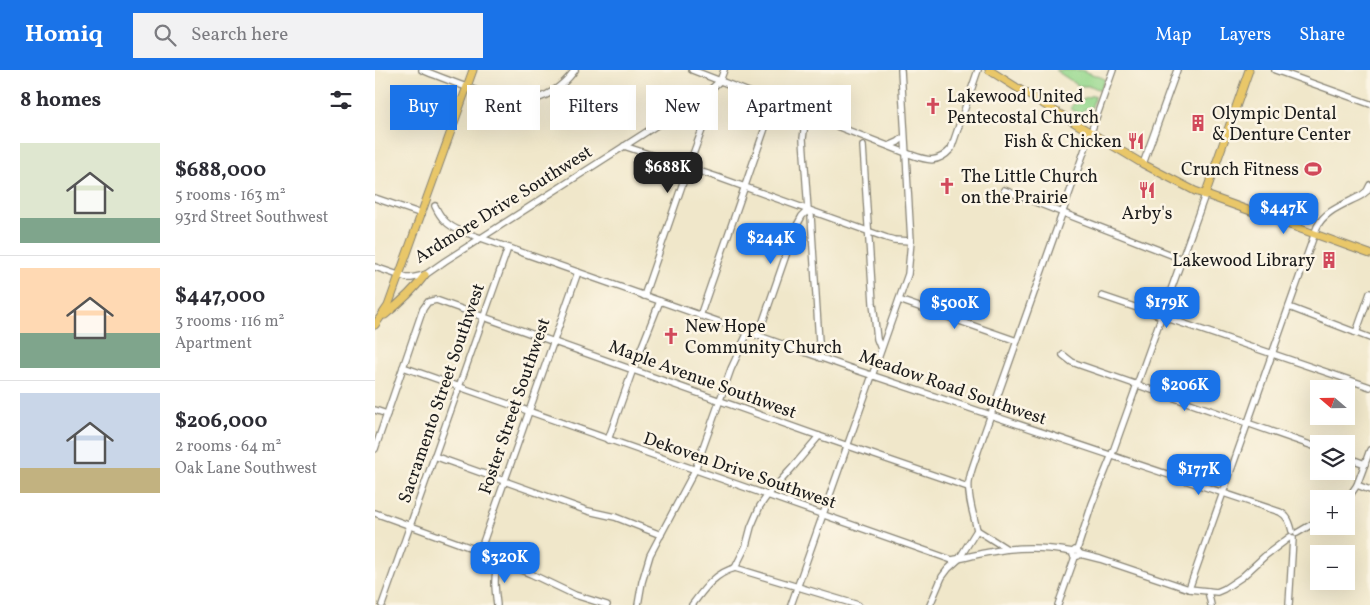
<!DOCTYPE html>
<meta charset="utf-8">
<style>
:root{--surface:#fff;--page:#f2f2f3;--text:#2b2b33;--muted:#7c7c81;--line:#e1e1e2;--accent:#1a73e8}
body{margin:0;font-family:Vollkorn,serif;background:var(--page);color:var(--text);height:100vh;display:flex;flex-direction:column;font-size:19px;white-space:nowrap}
*{box-sizing:border-box;margin:0}
p{font-size:16px;color:var(--muted)}
.icon{flex:none;width:28px;height:28px;fill:none;stroke:currentColor;stroke-width:2;stroke-linecap:round;stroke-linejoin:round}
.map{position:relative;flex:1;overflow:hidden}
.details{display:flex;flex-direction:column;background:var(--surface);width:375px}
.details>*{flex:none}
.banner{position:absolute;left:15px;top:15px;width:475px;height:45px;display:flex;gap:10px}
.needle{width:32px;rotate:290deg}
.buttons{position:absolute;left:935px;top:310px;display:grid;gap:10px}
.buttons a{display:grid;place-items:center;width:45px;height:45px;border-radius:0px;background:var(--surface);box-shadow:0 5px 20px #0002;font-size:25px}
.price{position:absolute;translate:-50% -42px;padding:0 11px;border-radius:10px;background:var(--accent);color:#fff;font-size:16px;line-height:32px;filter:drop-shadow(0 1px 2px #0008)}
.price::after{content:'';position:absolute;left:50%;top:30px;width:15px;height:11px;margin-left:-8px;background:inherit;clip-path:polygon(0 0,100% 0,50% 100%)}
.price.active{background:#222;color:#fff}
ul{padding:0;list-style:none}
li{display:flex;align-items:center;gap:15px;height:125px;padding:0 20px}
li+li{border-top:1px solid var(--line)}
li span{display:grid;place-items:center;flex:none;width:140px;height:100px;border-radius:0px;color:#555}
li>.icon{margin-inline-start:auto}
span .icon{width:60px;height:60px;fill:#fffc;stroke-width:1}
li b{font-size:21px}
h2{display:flex;justify-content:space-between;align-items:center;height:60px;padding:0 20px;font-size:21px}
.chip{padding:0 18px;border-radius:0px;background:var(--surface);box-shadow:0 5px 20px #0002;font-size:18px;line-height:45px}
.chip.active{background:var(--accent);color:#fff}
header{display:flex;align-items:center;gap:30px;box-sizing:border-box;height:70px;padding:0 25px;background:var(--accent);color:#fff}
header strong{font-size:24px}
nav{display:flex;gap:28px;margin-inline-start:auto;font-size:18px}
.search{width:350px;height:45px;background:var(--page);display:flex;align-items:center;gap:12px;box-sizing:border-box;padding:0 18px;border-radius:0px;color:var(--muted);font-size:19px}
main{display:flex;flex:1;min-height:0}
.map>svg:first-child{display:block}
.green{fill:#97d88e;stroke:#5a7a55}
.lines{fill:none;stroke-linecap:round;stroke-linejoin:round}
.minor-casing{stroke:#868273;stroke-width:8}
.major-casing{stroke:#868273;stroke-width:9}
.minor{stroke:#fff;stroke-width:5.5}
.major{stroke:#e9c769;stroke-width:7}
.labels{text-anchor:middle;stroke-width:5;stroke-linejoin:round;paint-order:stroke}
.poi-label{font-size:18px;fill:#1c1c1c;stroke:#fcf5e5;text-anchor:start}
.street-label{font-size:18px;fill:#1c1c1c;stroke:#fcf5e5}
</style>
<header>
<strong>Homiq</strong>
<div class="search"><svg class="icon" aria-label="search" viewBox="0 0 24 24"><circle cx="10" cy="10" r="6"/><path d="M15 15l6 6"/></svg>Search here</div>
<nav><a>Map</a><a>Layers</a><a>Share</a></nav>
</header>
<main>
<section class="details">
<h2>8 homes<svg class="icon" aria-label="filters" viewBox="0 0 24 24"><path d="M4 7h16M4 17h16"/><circle cx="9" cy="7" r="2"/><circle cx="15" cy="17" r="2"/></svg></h2>
<ul>
<li><span style="background:linear-gradient(#dfe7d0 75%,#7fa58c 0)"><svg class="icon" aria-label="home" viewBox="0 0 24 24"><path d="M3 11l9-7 9 7M6 9v11h12V9"/></svg></span><div><b>$688,000</b><p>5 rooms · 163 m²</p><p>93rd Street Southwest</p></div></li>
<li><span style="background:linear-gradient(#ffd9b3 65%,#7fa58c 0)"><svg class="icon" aria-label="home" viewBox="0 0 24 24"><path d="M3 11l9-7 9 7M6 9v11h12V9"/></svg></span><div><b>$447,000</b><p>3 rooms · 116 m²</p><p>Apartment</p></div></li>
<li><span style="background:linear-gradient(#c9d6e8 75%,#c2b280 0)"><svg class="icon" aria-label="home" viewBox="0 0 24 24"><path d="M3 11l9-7 9 7M6 9v11h12V9"/></svg></span><div><b>$206,000</b><p>2 rooms · 64 m²</p><p>Oak Lane Southwest</p></div></li>
</ul>
</section>
<div class="map">
<svg width="995" height="535" viewBox="0 0 995 535">
<rect width="100%" height="100%" fill="#fcf5e5"/>
<filter id="ink" filterUnits="userSpaceOnUse"><feTurbulence type="fractalNoise" baseFrequency=".02" numOctaves="2"/><feDisplacementMap in="SourceGraphic" scale="10" xChannelSelector="R" yChannelSelector="G"/><feConvolveMatrix kernelMatrix="1 2 1 2 8 2 1 2 1" color-interpolation-filters="sRGB"/></filter>
<filter id="wash" filterUnits="userSpaceOnUse"><feTurbulence type="fractalNoise" baseFrequency=".0096" numOctaves="4" result="noise"/><feDisplacementMap in="SourceGraphic" scale="20" xChannelSelector="R" yChannelSelector="G"/><feGaussianBlur stdDeviation="1.12" result="paint"/><feColorMatrix in="noise" values="0 0 0 0 0 0 0 0 0 0 0 0 0 0 0 0 0 1.4 0 .05"/><feComposite in="paint" operator="in"/></filter>
<g filter="url(#wash)">
<rect width="100%" height="100%" fill="#f0e7ca"/>
<!-- green -->
<g class="green">
<path d="M680,0H706L728,8L730,10L725,20L716,16H704Z"/>
<path d="M718,25L721,26L720,28L715,41L710,39L704,44L695,38C700,31 710,28 718,25Z"/>
</g>
</g>
<g filter="url(#ink)">
<g class="lines">
<!-- minor casing -->
<g class="minor-casing">
<g id="minor">
<path d="M47,0C62,6 78,12 94,18C136,34 169,41 200,0"/>
<path d="M317,0L531,83C549,89 561,96 576,79L603,0"/>
<path d="M900,0L995,34"/>
<path d="M431,44L428,69L433,140L436,146L445,288"/>
<path d="M249,76L342,107L512,168L519,170L536,171"/>
<path d="M488,76L498,233L502,269L506,279"/>
<path d="M514,76L523,72L529,67"/>
<path d="M768,94L802,0"/>
<path d="M629,120L807,189"/>
<path d="M0,128L47,144"/>
<path d="M60,136C66,149 73,156 86,161L475,298L905,442C913,446 915,453 917,461"/>
<path d="M0,197L32,208H36L50,205L70,191L329,25L345,11L349,0"/>
<path d="M269,226L313,98L338,30"/>
<path d="M727,226L995,317"/>
<path d="M524,230L642,271"/>
<path d="M914,237L995,268"/>
<path d="M325,246L399,32"/>
<path d="M981,263L995,223"/>
<path d="M383,266L420,159L427,146L433,140"/>
<path d="M688,285L697,292L705,295L944,378"/>
<path d="M28,297L577,490C590,488 602,484 615,482C643,476 670,477 698,482L700,480H702L705,484L703,486L700,487L698,485V482"/>
<path d="M0,340L12,344"/>
<path d="M233,370L258,299L285,231"/>
<path d="M0,379L48,239L53,232L61,230L444,366L593,417"/>
<path d="M59,386L213,441L240,447L286,465"/>
<path d="M971,387L990,394"/>
<path d="M982,415L995,420"/>
<path d="M971,431L982,415L995,380"/>
<path d="M0,443L105,481L124,491L156,504L200,525L232,535"/>
<path d="M602,460L632,479"/>
<path d="M922,463L944,450"/>
<path d="M702,480L717,434L736,387L830,125"/>
<path d="M105,481L203,202"/>
<path d="M705,484L725,489L814,519L842,522L849,519L867,507L891,485L915,467"/>
<path d="M360,498L371,476L376,457L385,436L392,426L418,397L444,366"/>
<path d="M814,519L942,157C950,140 971,134 987,125L992,121L995,115"/>
<path d="M833,521L836,535"/>
<path d="M7,535L133,178"/>
<path d="M122,535C120,519 118,506 124,491"/>
<path d="M263,535L267,512L275,485L320,400L356,299L373,262"/>
<path d="M317,535C329,519 340,503 360,498L483,535"/>
<path d="M416,535L533,204L536,171L526,0"/>
<path d="M555,535L567,507L573,499L584,489L602,460C599,446 592,426 594,412C595,402 600,391 603,381L738,0"/>
<path d="M683,535L700,487"/>
<path d="M914,535L918,468"/>
</g>
</g>
<!-- major casing -->
<g class="major-casing">
<g id="major">
<path d="M614,0L655,26L768,94L820,121L995,184"/>
<path d="M830,125L874,0"/>
<path d="M10,245C25,233 39,220 50,205"/>
<path d="M0,255L13,236L98,0"/>
</g>
</g>
<!-- minor -->
<use href="#minor" class="minor"/>
<!-- major -->
<use href="#major" class="major"/>
</g>
</g>
<!-- icons -->
<defs>
<g id="church-bare" transform="scale(1.35)"><path d="M-1.2-6h2.4v3.5h3.3v2.4h-3.3V6h-2.4V-.1h-3.3v-2.4h3.3Z" fill="#d1495b" stroke="#fcf5e5" stroke-width="2.5" paint-order="stroke"/></g>
<g id="building-bare" transform="scale(1.35)"><path d="M-4-6H4V6H1V3H-1V6H-4ZM-2.5-4.3h1.7v1.8h-1.7ZM.8-4.3h1.7v1.8H.8ZM-2.5-1h1.7V.8h-1.7ZM.8-1h1.7V.8H.8Z" fill="#d1495b" stroke="#fcf5e5" stroke-width="2.5" paint-order="stroke"/></g>
<g id="restaurant-bare" transform="scale(1.35)"><path d="M-5-6h1v4h1v-4h1v4h1v-4h1v5L-1.5 .5V6h-2V.5L-5-1ZM5-6V6H3V1.5H1.5Q1.5-4 5-6Z" fill="#d1495b" stroke="#fcf5e5" stroke-width="2.5" paint-order="stroke"/></g>
<g id="stadium-bare" transform="scale(1.35)"><path d="M0-5a6.5 5 0 1 0 0 10a6.5 5 0 1 0 0-10ZM-3.5-1.8h7v3.6h-7Z" fill="#d1495b" stroke="#fcf5e5" stroke-width="2.5" paint-order="stroke"/></g>
</defs>
<g fill-rule="evenodd">
<use href="#church-bare" x="558" y="36"/>
<use href="#building-bare" x="823" y="53"/>
<use href="#restaurant-bare" x="761" y="71"/>
<use href="#stadium-bare" x="938" y="99"/>
<use href="#church-bare" x="572" y="116"/>
<use href="#restaurant-bare" x="772" y="120"/>
<use href="#building-bare" x="954" y="190"/>
<use href="#church-bare" x="296" y="266"/>
</g>
<g class="labels">
<!-- poi labels -->
<g class="poi-label">
<text x="572" y="32">Lakewood United<tspan x="572" dy="21">Pentecostal Church</tspan></text>
<text x="837" y="49">Olympic Dental<tspan x="837" dy="21">&amp; Denture Center</tspan></text>
<text x="747" y="77" text-anchor="end">Fish &amp; Chicken</text>
<text x="924" y="105" text-anchor="end">Crunch Fitness</text>
<text x="586" y="112">The Little Church<tspan x="586" dy="21">on the Prairie</tspan></text>
<text x="772" y="149" text-anchor="middle">Arby's</text>
<text x="940" y="196" text-anchor="end">Lakewood Library</text>
<text x="310" y="262">New Hope<tspan x="310" dy="21">Community Church</tspan></text>
</g>
<!-- street labels -->
<g class="street-label">
<text transform="translate(128 134) rotate(-32)" y="6">Ardmore Drive Southwest</text>
<text transform="translate(328 309) rotate(20)" y="6">Maple Avenue Southwest</text>
<text transform="translate(578 317) rotate(19)" y="6">Meadow Road Southwest</text>
<text transform="translate(66 323) rotate(-71)" y="6">Sacramento Street Southwest</text>
<text transform="translate(139 336) rotate(-71)" y="6">Foster Street Southwest</text>
<text transform="translate(365 400) rotate(19)" y="6">Dekoven Drive Southwest</text>
</g>
</g>
</svg>
<div class="buttons">
<a><svg class="needle" viewBox="-14 -14 28 28"><path d="M0-13l5 13h-10z" fill="#e53935"/><path d="M0 13l5-13h-10z" fill="#7c7c81"/></svg></a>
<a><svg class="icon" aria-label="layers" viewBox="0 0 24 24"><path d="M12 4l9 5-9 5-9-5zM3 14l9 5 9-5"/></svg></a>
<a>+</a>
<a>−</a>
</div>
<b class="price active" style="left:293px;top:124px">$688K</b>
<b class="price" style="left:909px;top:165px">$447K</b>
<b class="price" style="left:396px;top:195px">$244K</b>
<b class="price" style="left:792px;top:259px">$179K</b>
<b class="price" style="left:580px;top:260px">$500K</b>
<b class="price" style="left:810px;top:342px">$206K</b>
<b class="price" style="left:824px;top:426px">$177K</b>
<b class="price" style="left:130px;top:514px">$320K</b>
<div class="banner">
<a class="chip active">Buy</a>
<a class="chip">Rent</a>
<a class="chip">Filters</a>
<a class="chip">New</a>
<a class="chip">Apartment</a>
</div>
</div>
</main>
